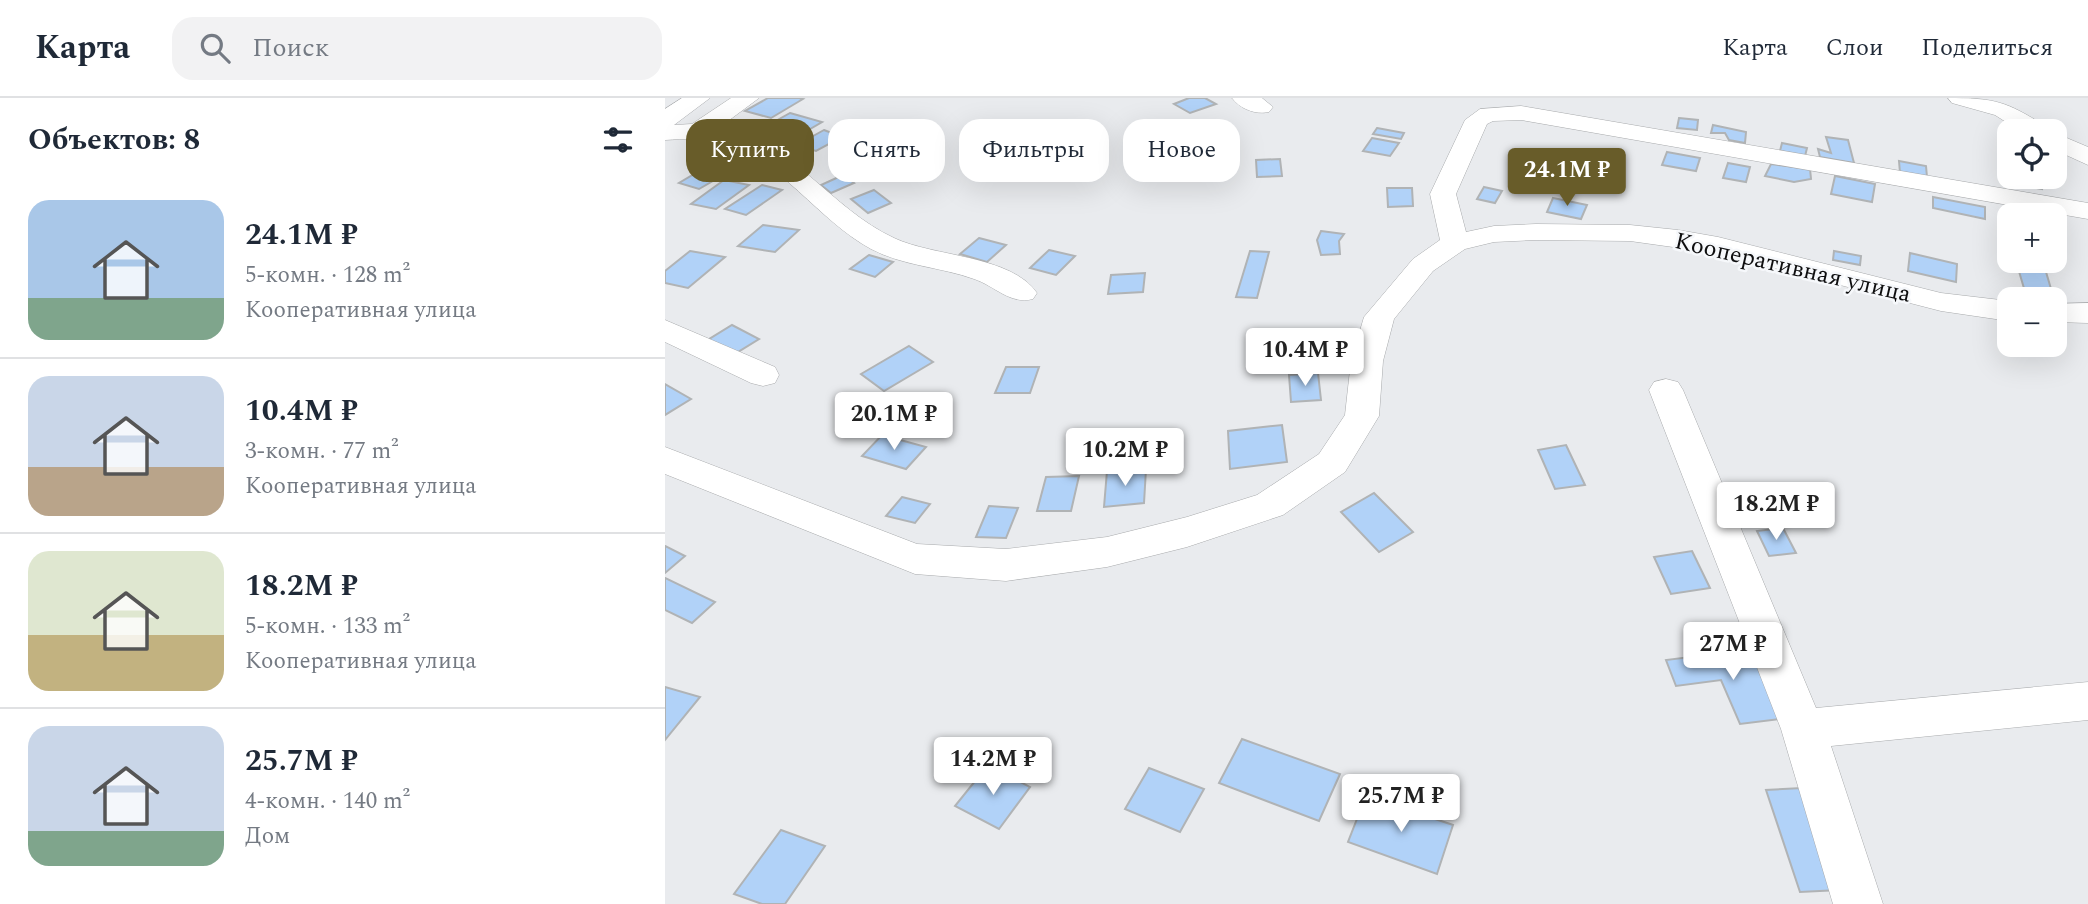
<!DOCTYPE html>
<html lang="ru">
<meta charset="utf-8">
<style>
:root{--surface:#fff;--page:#f2f2f3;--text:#1f2937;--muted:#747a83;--line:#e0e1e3;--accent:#685c29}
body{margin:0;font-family:Spectral,serif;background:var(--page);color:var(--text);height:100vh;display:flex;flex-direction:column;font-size:26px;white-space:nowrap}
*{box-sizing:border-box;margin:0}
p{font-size:23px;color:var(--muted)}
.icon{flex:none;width:38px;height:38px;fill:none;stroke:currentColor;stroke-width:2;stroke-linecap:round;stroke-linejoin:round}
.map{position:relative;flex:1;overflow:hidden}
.sheet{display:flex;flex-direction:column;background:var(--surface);width:665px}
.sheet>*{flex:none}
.hud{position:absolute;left:21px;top:21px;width:665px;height:63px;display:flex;gap:14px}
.tools{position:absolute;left:1332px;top:21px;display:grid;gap:14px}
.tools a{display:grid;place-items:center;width:70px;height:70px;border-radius:14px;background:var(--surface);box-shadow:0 7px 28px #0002;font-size:35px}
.price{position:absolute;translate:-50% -60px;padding:0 16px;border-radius:7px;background:#fff;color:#222;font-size:23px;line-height:46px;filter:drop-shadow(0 2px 4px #0008)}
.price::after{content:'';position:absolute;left:50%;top:42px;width:21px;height:16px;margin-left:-10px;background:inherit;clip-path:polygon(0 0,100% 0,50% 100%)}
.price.active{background:var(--accent);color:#fff}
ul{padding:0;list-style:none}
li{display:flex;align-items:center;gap:21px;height:175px;padding:0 28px}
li+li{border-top:2px solid var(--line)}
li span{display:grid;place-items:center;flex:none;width:196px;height:140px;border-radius:21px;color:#555}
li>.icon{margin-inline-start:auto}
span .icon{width:84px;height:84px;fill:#fffc;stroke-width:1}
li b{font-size:30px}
h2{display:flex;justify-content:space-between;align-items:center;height:84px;padding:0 28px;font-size:30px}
.tag{padding:0 24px;border-radius:21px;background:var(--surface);box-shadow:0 7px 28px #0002;font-size:24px;line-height:63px}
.tag.active{background:var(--accent);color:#fff}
header{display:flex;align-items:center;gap:42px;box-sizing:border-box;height:98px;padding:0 35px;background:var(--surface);border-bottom:2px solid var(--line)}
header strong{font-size:33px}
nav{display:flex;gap:38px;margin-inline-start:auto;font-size:24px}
.search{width:490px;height:63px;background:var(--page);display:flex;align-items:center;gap:18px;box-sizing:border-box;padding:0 24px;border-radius:21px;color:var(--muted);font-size:26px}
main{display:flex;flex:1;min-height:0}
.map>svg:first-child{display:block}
.building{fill:#b1d2f8;stroke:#b0b3b5;stroke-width:2}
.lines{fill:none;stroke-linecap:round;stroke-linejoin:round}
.minor-casing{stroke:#a8aaac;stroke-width:1}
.minor{fill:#fff;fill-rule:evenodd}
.labels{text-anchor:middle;stroke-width:5;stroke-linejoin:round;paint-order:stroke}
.street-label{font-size:24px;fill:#0e0e0f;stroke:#f6f8fb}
</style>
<header>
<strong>Карта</strong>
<div class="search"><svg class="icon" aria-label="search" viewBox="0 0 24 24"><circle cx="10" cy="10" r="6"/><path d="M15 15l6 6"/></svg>Поиск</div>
<nav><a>Карта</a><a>Слои</a><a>Поделиться</a></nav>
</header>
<main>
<section class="sheet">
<h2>Объектов: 8<svg class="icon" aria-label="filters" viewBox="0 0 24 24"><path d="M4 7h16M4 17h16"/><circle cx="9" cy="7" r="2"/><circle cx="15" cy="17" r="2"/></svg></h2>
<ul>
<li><span style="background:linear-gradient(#a9c7e8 70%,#7fa58c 0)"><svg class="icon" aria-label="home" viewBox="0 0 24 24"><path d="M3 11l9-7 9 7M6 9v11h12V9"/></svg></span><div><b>24.1M ₽</b><p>5-комн. · 128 m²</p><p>Кооперативная улица</p></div></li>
<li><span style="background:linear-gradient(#c9d6e8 65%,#b9a48a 0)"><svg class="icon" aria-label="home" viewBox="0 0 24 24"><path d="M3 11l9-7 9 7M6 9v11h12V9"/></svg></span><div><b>10.4M ₽</b><p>3-комн. · 77 m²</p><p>Кооперативная улица</p></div></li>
<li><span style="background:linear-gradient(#dfe7d0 60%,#c2b280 0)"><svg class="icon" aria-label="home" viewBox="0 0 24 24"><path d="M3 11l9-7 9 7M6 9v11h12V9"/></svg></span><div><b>18.2M ₽</b><p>5-комн. · 133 m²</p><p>Кооперативная улица</p></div></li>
<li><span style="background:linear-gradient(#c9d6e8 75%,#7fa58c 0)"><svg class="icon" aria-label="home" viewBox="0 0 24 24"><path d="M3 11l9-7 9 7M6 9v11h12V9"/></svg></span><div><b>25.7M ₽</b><p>4-комн. · 140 m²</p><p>Дом</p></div></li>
</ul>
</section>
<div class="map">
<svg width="1423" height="806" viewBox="0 0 1423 806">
<rect width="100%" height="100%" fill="#e9ebee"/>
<!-- building -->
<g class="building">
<path d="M103,0H134L138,1L106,20L80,13Z"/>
<path d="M524,0H540L551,6L525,15L509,6Z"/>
<path d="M125,15L157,24L140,34L125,29L108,39L91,34Z"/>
<path d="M1014,20L1033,22L1032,32L1012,30Z"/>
<path d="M1048,27L1081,34L1080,45L1064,42L1060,35H1046Z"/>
<path d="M712,30L739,35L736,41L708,36Z"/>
<path d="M159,32L177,39L151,53L132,47Z"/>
<path d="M1161,39L1183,42L1189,65L1155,59L1153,51L1166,55Z"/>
<path d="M707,40L734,45L725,58L698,53Z"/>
<path d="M520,44L540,53L525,62L505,53Z"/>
<path d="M1117,45L1142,50L1140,58L1115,53Z"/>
<path d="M1002,54L1035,60L1031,73L997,67Z"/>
<path d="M615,61L617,78L592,79L591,62Z"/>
<path d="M51,63L72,69L34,91L14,85Z"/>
<path d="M1234,63L1261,68L1262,79L1235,75Z"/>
<path d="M1063,65L1085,69L1081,84L1058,80Z"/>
<path d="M1106,66L1145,71L1146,81L1129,84L1100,78Z"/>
<path d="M1341,69H1344V79H1376L1377,91L1342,85Z"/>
<path d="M178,77L189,85L166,95L156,87Z"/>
<path d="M1170,78L1210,86L1207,104L1166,96Z"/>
<path d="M59,82L84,87L51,111L26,106Z"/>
<path d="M97,87L117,92L81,117L60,111Z"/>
<path d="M819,89L837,93L830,105L812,101Z"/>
<path d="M722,90H747L748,108L723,109Z"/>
<path d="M209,92L226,105L203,115L186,101Z"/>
<path d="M1268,99L1320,109V121L1268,110Z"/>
<path d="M888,100L922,107L916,121L882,114Z"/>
<path d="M98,127L134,132L110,154L73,148Z"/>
<path d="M656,133L679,136L674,143L675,156L656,157L652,142Z"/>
<path d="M314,140L341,147L322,164L295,156Z"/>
<path d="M384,152L410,158L391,177L365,170Z"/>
<path d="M25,153L60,159L23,190L0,185V173Z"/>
<path d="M585,153L604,154L592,200L571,199Z"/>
<path d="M1169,153L1196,158L1195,167L1168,162Z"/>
<path d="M1245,155L1292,166L1291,184L1243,173Z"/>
<path d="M204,157L228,164L210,179L185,171Z"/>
<path d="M1353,170L1381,174L1389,201L1361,197Z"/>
<path d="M480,175L478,194L443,196L446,177Z"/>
<path d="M67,227L94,241L68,257L41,243Z"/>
<path d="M244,248L268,264L219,293L196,276Z"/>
<path d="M341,269H374L365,295H330Z"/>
<path d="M653,275L656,302L626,304L624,277Z"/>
<path d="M0,286L26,301L0,317Z"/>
<path d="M617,327L622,364L565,371L563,333Z"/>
<path d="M217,337L261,349L241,371L197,358Z"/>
<path d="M901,347L920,387L890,391L873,352Z"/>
<path d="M481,371L479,405L439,409L442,373Z"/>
<path d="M414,378L406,413H372L381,379Z"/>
<path d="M709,395L748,434L714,454L676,414Z"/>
<path d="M237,399L265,406L250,425L221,418Z"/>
<path d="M324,408L353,410L341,440L311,439Z"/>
<path d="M1118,430L1131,455L1104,458L1092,433Z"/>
<path d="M0,448L20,458L0,475Z"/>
<path d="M1027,453L1045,490L1006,496L989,459Z"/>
<path d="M0,480L50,504L27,525L0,512Z"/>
<path d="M1089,551L1122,620L1075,626L1056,582L1011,588L1001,562Z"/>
<path d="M0,589L35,599L0,642Z"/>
<path d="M577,641L675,676L654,723L554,685Z"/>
<path d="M323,667L365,689L334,731L290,708Z"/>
<path d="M484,670L539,691L515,734L460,711Z"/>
<path d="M1137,690L1174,792L1135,794L1101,692Z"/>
<path d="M701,698L788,727L772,776L683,744Z"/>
<path d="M116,732L160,748L120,806H97L69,796Z"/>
</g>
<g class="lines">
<!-- minor casing -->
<g class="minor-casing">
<g id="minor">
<path d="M17,0H45L9,27L27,26L66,0H94L55,29C127,43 166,111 229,140C269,159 346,157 372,195L368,201C345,207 330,188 309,181C276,169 238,168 206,151C154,123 114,61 59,44C39,39 20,41 0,42V11Z"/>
<path d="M567,0H597L608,9L604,14C591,17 575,11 567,0Z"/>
<path d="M1283,0C1329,0 1341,3 1380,28L1383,33H1355L1330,17L1287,5Z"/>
<path d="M856,8L1423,105V121L856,22L828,23L822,26L791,96L801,134L829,128L871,126L965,127L1013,132L1053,139L1276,195L1344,203V223L1276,213L1051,155L965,143L871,142L829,144L800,151L768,173L729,221L718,263L714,318L680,374L618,417L522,449L442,469L341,483L250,476L0,376V349L252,446L341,451L442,439L522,419L592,397L654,356L680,317L686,263L699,219L748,161L775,142L765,96L800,22L815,11Z"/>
<path d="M1390,35L1423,49V67L1390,52Z"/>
<path d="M1423,205V225L1390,224V206Z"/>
<path d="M0,222L110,269L114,277L110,285L98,288L86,285L0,244Z"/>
<path d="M1001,281L1013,284L1018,292L1151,610L1423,584V622L1166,648L1218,806H1168L1116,631L984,292L989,284Z"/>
</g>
</g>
<!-- minor -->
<use href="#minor" class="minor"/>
</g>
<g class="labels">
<!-- street labels -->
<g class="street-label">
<text transform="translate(1128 169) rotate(13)" y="8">Кооперативная улица</text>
</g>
</g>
</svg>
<div class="tools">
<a><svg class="icon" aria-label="locate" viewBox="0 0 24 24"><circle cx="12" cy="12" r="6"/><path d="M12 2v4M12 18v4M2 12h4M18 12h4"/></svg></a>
<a>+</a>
<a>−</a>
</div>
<b class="price active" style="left:902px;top:110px">24.1M ₽</b>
<b class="price" style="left:640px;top:290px">10.4M ₽</b>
<b class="price" style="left:229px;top:354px">20.1M ₽</b>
<b class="price" style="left:460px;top:390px">10.2M ₽</b>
<b class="price" style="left:1111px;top:444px">18.2M ₽</b>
<b class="price" style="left:1068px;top:584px">27M ₽</b>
<b class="price" style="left:328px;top:699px">14.2M ₽</b>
<b class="price" style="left:736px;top:736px">25.7M ₽</b>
<div class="hud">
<a class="tag active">Купить</a>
<a class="tag">Снять</a>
<a class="tag">Фильтры</a>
<a class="tag">Новое</a>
</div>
</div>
</main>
